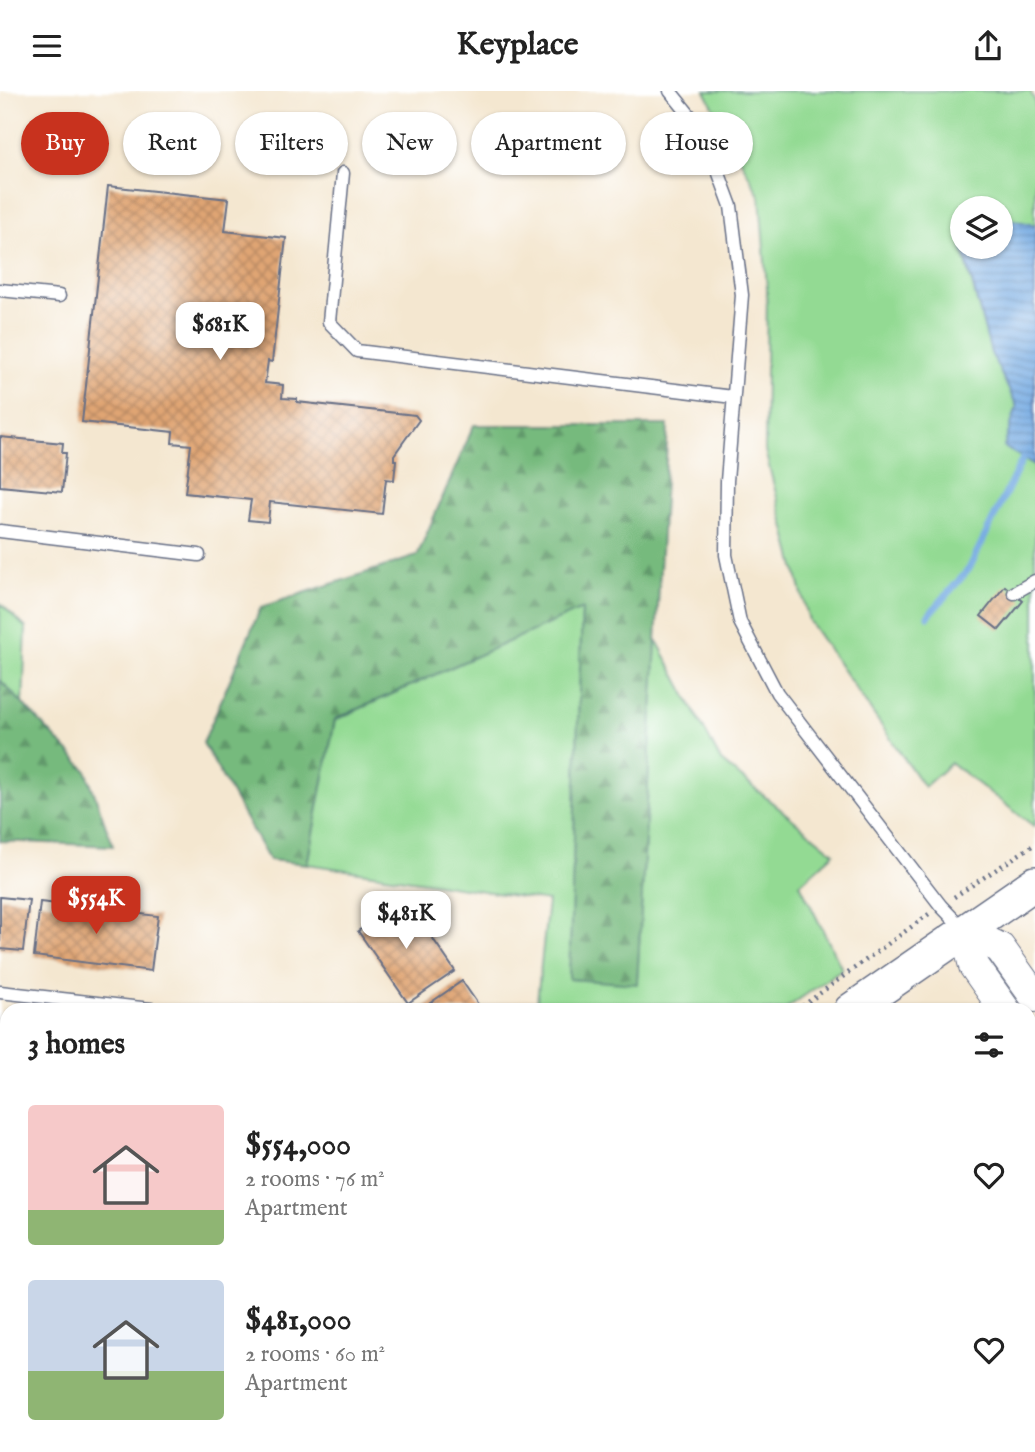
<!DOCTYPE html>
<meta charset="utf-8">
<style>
:root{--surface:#fff;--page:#f6f6f6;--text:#222;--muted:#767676;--accent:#c8321e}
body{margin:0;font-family:"IM FELL English",serif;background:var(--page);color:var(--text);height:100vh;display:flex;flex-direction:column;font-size:26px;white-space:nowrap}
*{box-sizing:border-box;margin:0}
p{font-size:23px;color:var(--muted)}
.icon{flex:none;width:38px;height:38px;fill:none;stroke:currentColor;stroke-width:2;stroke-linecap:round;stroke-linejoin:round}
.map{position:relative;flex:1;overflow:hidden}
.drawer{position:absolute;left:0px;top:912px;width:1036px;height:450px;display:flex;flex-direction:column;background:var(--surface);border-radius:21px 21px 0 0;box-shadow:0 2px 5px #0004}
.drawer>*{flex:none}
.top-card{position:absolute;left:21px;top:21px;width:994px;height:63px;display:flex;gap:14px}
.tools{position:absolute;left:950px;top:105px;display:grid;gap:14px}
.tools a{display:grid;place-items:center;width:63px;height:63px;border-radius:50%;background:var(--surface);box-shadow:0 2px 5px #0004;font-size:35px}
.price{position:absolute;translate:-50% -60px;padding:0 16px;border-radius:14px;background:#fff;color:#222;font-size:23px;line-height:46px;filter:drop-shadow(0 2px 4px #0008)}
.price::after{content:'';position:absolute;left:50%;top:42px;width:21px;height:16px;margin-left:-10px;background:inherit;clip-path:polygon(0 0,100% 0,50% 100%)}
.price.active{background:var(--accent);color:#fff}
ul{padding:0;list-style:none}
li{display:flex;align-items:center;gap:21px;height:175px;padding:0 28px}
li span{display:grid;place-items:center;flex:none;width:196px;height:140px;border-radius:7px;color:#555}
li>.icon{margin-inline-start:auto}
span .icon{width:84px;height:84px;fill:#fffc;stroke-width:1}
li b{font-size:30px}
h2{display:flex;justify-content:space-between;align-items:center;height:84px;padding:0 28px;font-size:30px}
.tag{padding:0 24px;border-radius:32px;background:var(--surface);box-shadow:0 2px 5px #0004;font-size:24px;line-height:63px}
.tag.active{background:var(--accent);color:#fff}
header{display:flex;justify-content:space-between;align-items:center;height:91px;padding:0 28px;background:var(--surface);font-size:32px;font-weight:800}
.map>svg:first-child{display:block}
.grass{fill:#93da93;stroke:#578478;stroke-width:2}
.forest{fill:url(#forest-firs);stroke:#48746e;stroke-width:2}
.water{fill:url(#water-rules);stroke:#486ca0;stroke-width:2}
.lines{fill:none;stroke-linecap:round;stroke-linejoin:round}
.stream{stroke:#74aae2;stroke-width:7}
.building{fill:url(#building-cross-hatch)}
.service-casing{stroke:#676f86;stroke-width:15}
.tertiary-casing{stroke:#676f86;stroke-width:32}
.secondary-casing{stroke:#676f86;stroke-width:36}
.path{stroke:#676f86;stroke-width:4.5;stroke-dasharray:2 5;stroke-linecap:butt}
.service{stroke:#fff;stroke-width:12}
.tertiary{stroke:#fff;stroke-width:30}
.secondary{stroke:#fff;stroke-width:33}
</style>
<header><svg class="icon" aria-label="menu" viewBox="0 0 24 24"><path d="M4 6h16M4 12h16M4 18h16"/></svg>Keyplace<svg class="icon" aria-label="share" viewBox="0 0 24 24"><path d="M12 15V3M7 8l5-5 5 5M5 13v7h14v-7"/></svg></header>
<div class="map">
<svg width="1035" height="1361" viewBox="0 0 1035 1361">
<defs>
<pattern id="forest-firs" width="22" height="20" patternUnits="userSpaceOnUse" patternTransform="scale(1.75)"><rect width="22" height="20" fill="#76ba7d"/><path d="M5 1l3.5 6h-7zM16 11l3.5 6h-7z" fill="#60986a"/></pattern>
<pattern id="water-rules" width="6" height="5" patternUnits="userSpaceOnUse" patternTransform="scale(1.75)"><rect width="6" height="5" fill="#74aae2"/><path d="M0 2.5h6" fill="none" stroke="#5e8bba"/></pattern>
<pattern id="building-cross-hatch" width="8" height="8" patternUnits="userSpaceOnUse" patternTransform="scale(1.75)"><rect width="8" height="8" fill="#e0a573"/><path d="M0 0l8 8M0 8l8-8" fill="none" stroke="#b58762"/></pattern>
</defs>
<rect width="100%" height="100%" fill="#fff"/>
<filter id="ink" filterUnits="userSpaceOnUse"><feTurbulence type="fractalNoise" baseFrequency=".0143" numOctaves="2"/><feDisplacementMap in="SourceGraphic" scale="14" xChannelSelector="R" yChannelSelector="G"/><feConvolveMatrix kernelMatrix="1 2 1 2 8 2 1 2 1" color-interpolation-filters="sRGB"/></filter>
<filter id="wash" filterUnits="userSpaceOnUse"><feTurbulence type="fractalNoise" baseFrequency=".00686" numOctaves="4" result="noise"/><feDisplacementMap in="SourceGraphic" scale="28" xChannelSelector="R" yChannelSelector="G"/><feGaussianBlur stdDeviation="1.57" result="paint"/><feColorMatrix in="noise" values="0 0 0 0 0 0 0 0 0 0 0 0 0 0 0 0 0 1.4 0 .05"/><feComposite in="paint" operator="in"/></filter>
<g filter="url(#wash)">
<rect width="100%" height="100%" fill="#f4e7d0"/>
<!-- grass -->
<g class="grass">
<path d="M705,0H1030L1035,10V134L1008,128L1001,130V117H962V156L991,262L1017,315L1005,356L1035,374V736L951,672L924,696L809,530L765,360L767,198L760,106Z"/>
<path d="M0,512L26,537L23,613L0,589Z"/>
<path d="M582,517L569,888L637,892L656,548L721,670L834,762L800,793L842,878L784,919H536L548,810L307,773L335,629Z"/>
</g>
<!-- forest -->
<g class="forest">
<path d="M474,334H668L637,893L569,888L582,518L335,628L307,773L269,769L203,652L261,516L417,465Z"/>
<path d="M0,589L86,679L113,755L0,750Z"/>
</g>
<!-- water -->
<path class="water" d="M1008,128L1035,134V374L1004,356L1017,315L991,262L963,156H1001V130Z"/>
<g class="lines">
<!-- stream -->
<path class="stream" d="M928,525L969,478L1023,367"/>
</g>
<g id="blocks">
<!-- building -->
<g class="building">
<path d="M108,95L229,108L225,140L286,147L272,271L268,270L265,292L283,294L282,307L297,308V311L415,324L419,329L394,364V369H396L394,389L386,388L382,423L270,411L268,431L248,429L251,409L185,402L191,354L172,352L173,341L82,331Z"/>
<path d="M0,346L63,352L62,362H66L62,401L0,395Z"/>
<path d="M1005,495L1023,510L999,539L981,525Z"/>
<path d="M0,806L29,809L23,860L0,858Z"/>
<path d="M405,807L455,880L408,912L358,840Z"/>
<path d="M40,811L158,825L151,880L34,865Z"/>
<path d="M462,890L482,919H420Z"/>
<path d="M0,942H7V995L0,994Z"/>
<path d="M0,1342L7,1343V1354H52L51,1361H0Z"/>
</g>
</g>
</g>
<g filter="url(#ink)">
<use href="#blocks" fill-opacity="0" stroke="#676f86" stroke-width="2"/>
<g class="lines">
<!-- service casing -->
<g class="service-casing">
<g id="service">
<path d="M670,0L704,42L731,115L742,204L727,390L726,464L740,531L777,602L941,815L965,840"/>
<path d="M343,82L329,231L357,260L733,306"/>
<path d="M0,199L59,205"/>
<path d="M0,440L199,464"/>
<path d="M1014,502L1035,490"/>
<path d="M0,901L159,919"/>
<path d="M0,1297L7,1298"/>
<path d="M203,1354L209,1361"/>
</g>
</g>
<!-- tertiary casing -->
<g class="tertiary-casing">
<g id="tertiary">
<path d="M965,840L1000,857L1035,906"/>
<path d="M965,840L974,875L1005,919"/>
<path d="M1029,953L1035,962"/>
</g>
</g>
<!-- secondary casing -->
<g class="secondary-casing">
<g id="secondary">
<path d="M851,919L1035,792"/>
<path d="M231,1361L238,1354"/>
</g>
</g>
<!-- path -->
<g class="path">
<path d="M954,806L1035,753"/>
<path d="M797,919L929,823"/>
<path d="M0,1038L7,1039"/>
<path d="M0,1066L7,1057"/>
<path d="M603,1354L606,1361"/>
<path d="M283,1361L291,1354"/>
</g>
<!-- service -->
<use href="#service" class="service"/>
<!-- tertiary -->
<use href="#tertiary" class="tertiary"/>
<!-- secondary -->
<use href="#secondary" class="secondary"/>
</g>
</g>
</svg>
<div class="tools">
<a><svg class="icon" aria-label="layers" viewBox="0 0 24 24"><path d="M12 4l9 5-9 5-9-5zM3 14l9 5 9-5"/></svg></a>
</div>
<b class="price" style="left:220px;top:271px">$681K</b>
<b class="price active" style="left:96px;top:845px">$554K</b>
<b class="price" style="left:406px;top:860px">$481K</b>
<div class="top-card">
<a class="tag active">Buy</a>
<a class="tag">Rent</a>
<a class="tag">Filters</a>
<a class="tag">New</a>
<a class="tag">Apartment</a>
<a class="tag">House</a>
</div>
<section class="drawer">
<h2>3 homes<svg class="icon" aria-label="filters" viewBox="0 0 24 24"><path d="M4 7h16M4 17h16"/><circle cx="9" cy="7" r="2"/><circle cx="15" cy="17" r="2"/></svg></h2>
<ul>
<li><span style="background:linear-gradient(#f6c9c9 75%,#8fb573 0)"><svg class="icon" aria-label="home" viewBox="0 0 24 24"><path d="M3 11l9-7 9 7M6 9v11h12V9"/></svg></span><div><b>$554,000</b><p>2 rooms · 76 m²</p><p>Apartment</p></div><svg class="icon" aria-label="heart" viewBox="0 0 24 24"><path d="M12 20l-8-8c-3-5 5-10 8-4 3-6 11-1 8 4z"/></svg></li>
<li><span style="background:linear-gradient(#c9d6e8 65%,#8fb573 0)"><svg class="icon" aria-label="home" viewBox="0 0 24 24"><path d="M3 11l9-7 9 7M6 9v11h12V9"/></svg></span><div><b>$481,000</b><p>2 rooms · 60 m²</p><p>Apartment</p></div><svg class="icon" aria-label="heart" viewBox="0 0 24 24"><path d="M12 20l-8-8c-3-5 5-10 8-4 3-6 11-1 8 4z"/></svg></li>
</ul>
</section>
</div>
